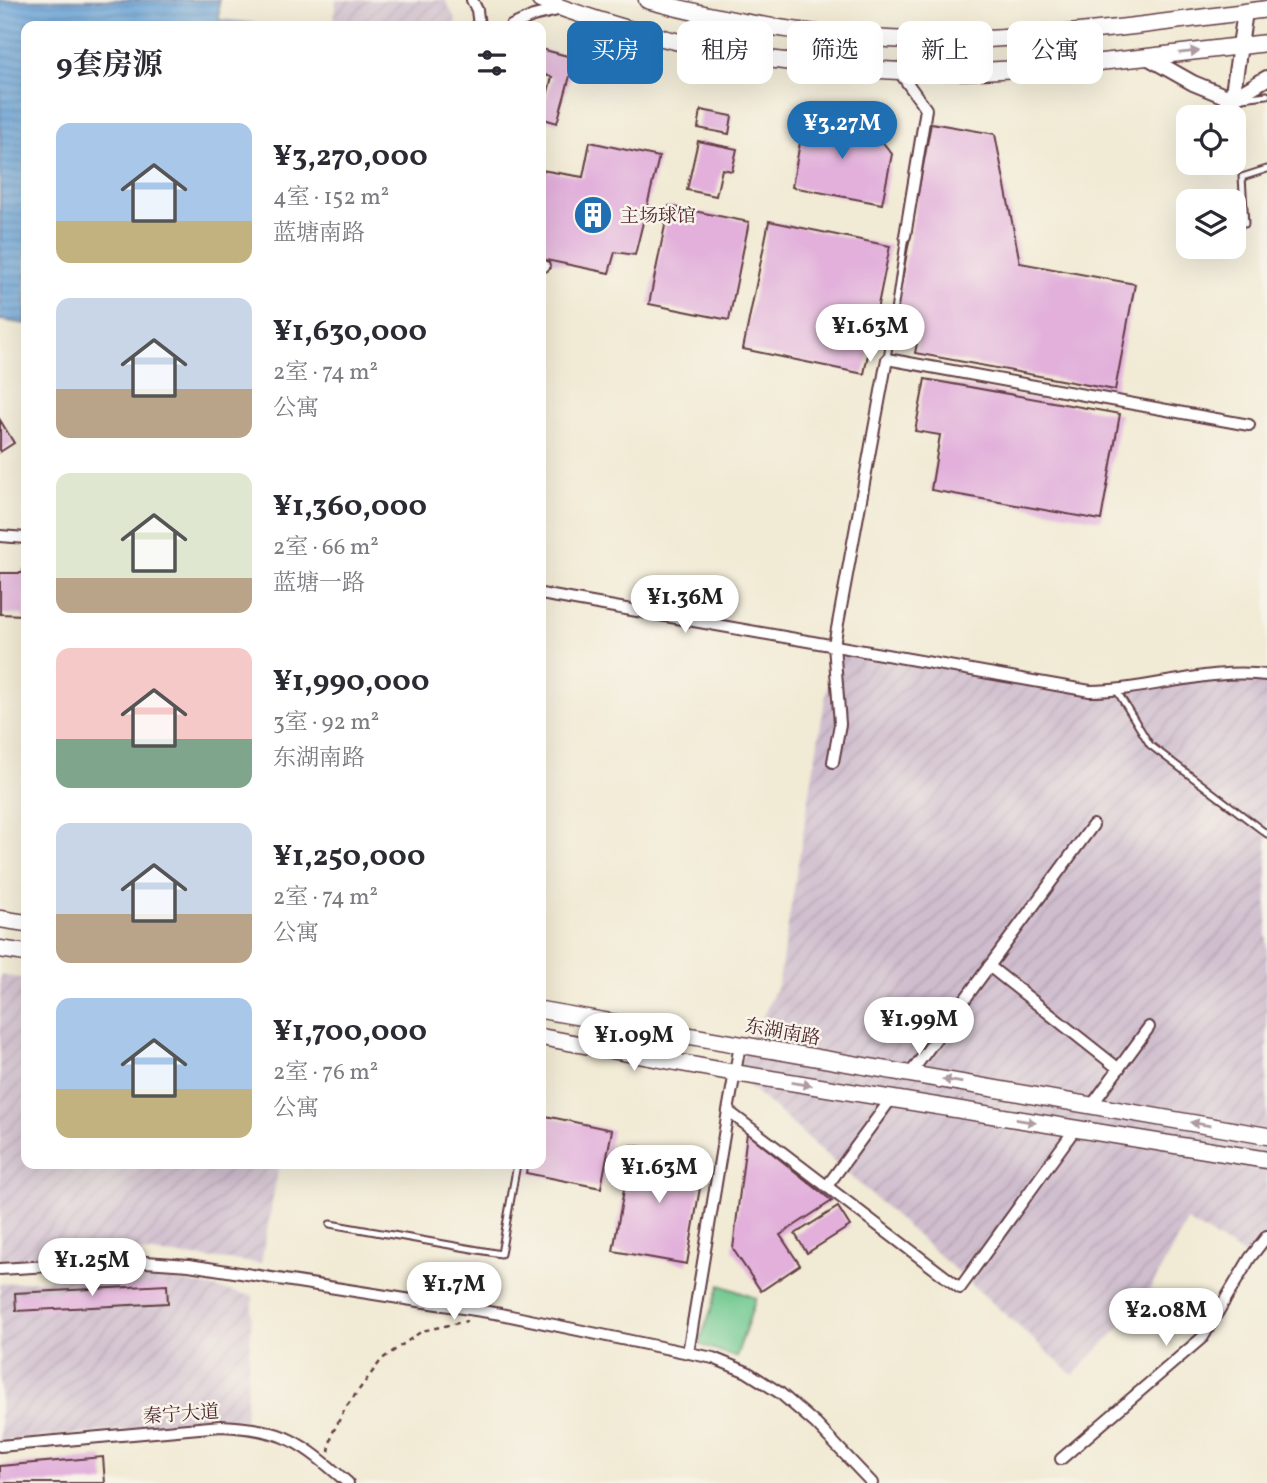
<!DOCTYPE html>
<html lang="zh">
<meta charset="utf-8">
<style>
:root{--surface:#fff;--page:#f7f7f7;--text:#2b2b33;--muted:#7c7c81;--accent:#1f6fb2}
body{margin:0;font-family:Vollkorn,"Noto Serif SC",serif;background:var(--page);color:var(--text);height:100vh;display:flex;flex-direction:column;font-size:26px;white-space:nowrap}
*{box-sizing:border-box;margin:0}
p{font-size:23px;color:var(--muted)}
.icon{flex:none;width:38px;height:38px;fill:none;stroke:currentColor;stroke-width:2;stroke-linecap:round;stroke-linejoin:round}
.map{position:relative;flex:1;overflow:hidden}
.drawer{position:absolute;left:21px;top:21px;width:525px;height:1148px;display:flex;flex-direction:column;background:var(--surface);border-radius:14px;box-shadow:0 7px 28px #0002}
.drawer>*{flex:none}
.guide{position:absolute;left:567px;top:21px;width:595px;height:63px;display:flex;gap:14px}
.tools{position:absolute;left:1176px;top:105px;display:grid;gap:14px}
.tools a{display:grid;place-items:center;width:70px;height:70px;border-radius:14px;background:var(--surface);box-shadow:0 7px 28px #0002;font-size:35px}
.price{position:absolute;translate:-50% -60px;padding:0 16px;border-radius:24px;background:#fff;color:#222;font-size:23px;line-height:46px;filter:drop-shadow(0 2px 4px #0008)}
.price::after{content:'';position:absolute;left:50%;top:42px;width:21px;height:16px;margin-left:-10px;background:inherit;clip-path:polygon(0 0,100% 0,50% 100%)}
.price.selected{background:var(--accent);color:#fff}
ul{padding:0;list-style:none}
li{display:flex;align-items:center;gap:21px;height:175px;padding:0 35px}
li span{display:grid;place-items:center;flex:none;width:196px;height:140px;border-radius:14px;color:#555}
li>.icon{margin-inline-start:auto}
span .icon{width:84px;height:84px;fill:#fffc;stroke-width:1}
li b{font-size:30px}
h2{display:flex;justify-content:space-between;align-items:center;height:84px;padding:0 35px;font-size:30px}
.pill{padding:0 24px;border-radius:14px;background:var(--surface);box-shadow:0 7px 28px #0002;font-size:24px;line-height:63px}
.pill.selected{background:var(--accent);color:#fff}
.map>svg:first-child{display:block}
.industrial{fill:url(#industrial-furrows)}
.pitch{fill:#70c990;stroke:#5d745e;stroke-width:2}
.water{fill:url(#water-rules);stroke:#5a6282;stroke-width:2}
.building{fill:#e2b0db}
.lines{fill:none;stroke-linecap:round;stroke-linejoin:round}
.service-casing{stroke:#633d44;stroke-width:9}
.minor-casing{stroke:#633d44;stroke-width:14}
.tertiary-casing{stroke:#633d44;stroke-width:18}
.secondary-casing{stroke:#633d44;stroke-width:19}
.path{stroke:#633d44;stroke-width:2.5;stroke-dasharray:5 5;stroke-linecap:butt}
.service{stroke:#fff;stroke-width:5}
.minor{stroke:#fff;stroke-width:10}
.tertiary{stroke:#fff;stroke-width:14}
.secondary{stroke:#fff;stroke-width:16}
.oneway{fill:#ae9aa0}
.labels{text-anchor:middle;stroke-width:5;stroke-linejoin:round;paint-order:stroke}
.poi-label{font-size:19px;fill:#4a1f2b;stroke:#f7f3e8;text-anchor:start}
.street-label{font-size:19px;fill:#4a1f2b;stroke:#f7f3e8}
</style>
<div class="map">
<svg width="1267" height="1483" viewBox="0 0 1267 1483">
<defs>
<pattern id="industrial-furrows" width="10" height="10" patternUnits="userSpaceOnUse" patternTransform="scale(1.75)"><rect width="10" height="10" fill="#cfbdce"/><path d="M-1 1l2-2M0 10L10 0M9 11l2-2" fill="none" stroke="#b3a2b1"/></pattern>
<pattern id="water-rules" width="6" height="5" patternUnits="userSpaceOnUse" patternTransform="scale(1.75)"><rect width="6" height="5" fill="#6aa5da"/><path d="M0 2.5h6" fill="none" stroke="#5986b1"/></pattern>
</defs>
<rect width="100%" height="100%" fill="#f7f3e8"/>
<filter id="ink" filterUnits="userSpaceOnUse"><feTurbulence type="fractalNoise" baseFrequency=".0143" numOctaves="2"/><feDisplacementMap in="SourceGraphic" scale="14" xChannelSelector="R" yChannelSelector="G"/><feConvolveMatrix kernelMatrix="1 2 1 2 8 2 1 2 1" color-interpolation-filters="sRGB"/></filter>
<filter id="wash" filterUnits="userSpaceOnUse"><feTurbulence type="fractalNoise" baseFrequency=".00686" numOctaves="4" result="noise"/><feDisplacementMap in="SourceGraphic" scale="28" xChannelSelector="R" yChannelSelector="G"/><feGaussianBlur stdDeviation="1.57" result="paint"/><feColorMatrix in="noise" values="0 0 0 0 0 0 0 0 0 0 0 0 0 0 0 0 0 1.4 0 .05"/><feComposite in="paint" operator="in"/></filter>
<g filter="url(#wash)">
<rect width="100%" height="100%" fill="#f1ead4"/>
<!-- industrial -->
<g class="industrial">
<path d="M336,0H445L456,20L455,26H333Z"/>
<path d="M834,645L1090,691L1200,676L1267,675V1236L1250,1258L1187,1221L1143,1303L1073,1375L735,1073L778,985Z"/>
<path d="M0,975L26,979V1164H279L261,1263L130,1251L0,1261Z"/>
<path d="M138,1272L253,1296L245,1419L0,1441V1284Z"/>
</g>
<!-- pitch -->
<path class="pitch" d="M720,1285L756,1298L736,1357L699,1344Z"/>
<!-- water -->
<path class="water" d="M0,0H219V20L272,26H26V324L0,320Z"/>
<g id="blocks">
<!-- building -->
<g class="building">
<path d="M541,49L575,58L557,123L541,118V102L545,103L552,77L541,74Z"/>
<path d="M701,110L732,116L729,134L698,128Z"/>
<path d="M805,115L872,129L892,154L882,204L792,187Z"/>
<path d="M931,123L995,134L1020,263L1135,284L1115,390L915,353L919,333L893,328Z"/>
<path d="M698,141L737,149L732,171L722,169L716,196L687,190Z"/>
<path d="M590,142L659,157L635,255L615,252L609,273L541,259V170L583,177Z"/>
<path d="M669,206L749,222L729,320L649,304Z"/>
<path d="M769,221L890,246L864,374L743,349Z"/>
<path d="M925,379L1120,414L1101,520L931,490L940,435L915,431Z"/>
<path d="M0,420L14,443L0,452Z"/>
<path d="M23,569H26V619H23V615L0,614V573H23Z"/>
<path d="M541,1115L612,1130L601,1188L526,1173L528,1164H541Z"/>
<path d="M747,1133L832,1201L780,1235L800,1265L761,1291L733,1249Z"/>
<path d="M632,1145L705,1158L687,1264L613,1251Z"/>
<path d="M838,1207L850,1226L807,1253L795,1234Z"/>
<path d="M167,1285L168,1303L16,1311L15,1293Z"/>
<path d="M103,1457L105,1483H0V1466Z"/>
</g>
</g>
</g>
<g filter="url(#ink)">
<use href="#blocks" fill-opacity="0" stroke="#633d44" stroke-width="2"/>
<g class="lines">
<!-- service casing -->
<g class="service-casing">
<g id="service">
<path d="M1242,98L1267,95"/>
<path d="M1245,224L1242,177L1267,169"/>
<path d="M887,359L905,236"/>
<path d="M1117,691L1150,745L1267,834"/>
<path d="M330,1224L501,1254L517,1164"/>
</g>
</g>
<!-- minor casing -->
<g class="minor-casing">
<g id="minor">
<path d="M472,0L477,10L479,26"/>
<path d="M511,26L533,16L562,9"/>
<path d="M898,70L926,109L905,236"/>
<path d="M541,265L544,266"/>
<path d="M0,536L26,538"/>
<path d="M541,594L1090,691C1149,691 1207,667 1267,675"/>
<path d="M833,762L840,724L834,645L887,359L1249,425"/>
<path d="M989,966L1119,1069"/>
<path d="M740,1045L728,1111L960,1288L1075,1129"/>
<path d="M910,1074L1093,825"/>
<path d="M1092,1105L1149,1027"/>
<path d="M827,1186L891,1099"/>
<path d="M0,1269L131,1261L189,1265L501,1314L713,1358L747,1372L780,1393L816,1424L872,1483"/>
<path d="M688,1353L728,1111"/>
<path d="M0,1446L221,1426C285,1429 301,1442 348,1483"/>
<path d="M1061,1459L1203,1337L1250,1258L1267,1236"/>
</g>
</g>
<!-- tertiary casing -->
<g class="tertiary-casing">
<g id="tertiary">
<path d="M1147,57L1193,83L1232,99"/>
<path d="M1232,99L1245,12"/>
<path d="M1232,99L1267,78"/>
</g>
</g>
<!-- secondary casing -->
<g class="secondary-casing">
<g id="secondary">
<path d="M540,0C691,57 859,80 1019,69C1102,64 1185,52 1267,43"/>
<path d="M647,0C750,28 859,43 967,40C1067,36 1167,22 1267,9"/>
<path d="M0,919L26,923"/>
<path d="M0,949L26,953"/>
<path d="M541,1010L1267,1136"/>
<path d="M541,1037L735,1073L1267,1160"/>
</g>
</g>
<!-- path -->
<path class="path" d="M329,1452L332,1434L346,1407L382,1359L422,1331L467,1321"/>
<!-- service -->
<use href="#service" class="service"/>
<!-- minor -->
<use href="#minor" class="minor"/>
<!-- tertiary -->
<use href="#tertiary" class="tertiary"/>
<!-- secondary -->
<use href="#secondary" class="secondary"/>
</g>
<!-- one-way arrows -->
<defs><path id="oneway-solid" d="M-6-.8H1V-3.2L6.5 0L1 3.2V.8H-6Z" transform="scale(1.75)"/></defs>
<g class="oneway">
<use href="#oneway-solid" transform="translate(1189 52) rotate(-6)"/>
<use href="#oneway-solid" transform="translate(952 1081) rotate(-170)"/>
<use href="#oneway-solid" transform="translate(802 1084) rotate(9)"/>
<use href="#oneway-solid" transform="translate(1026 1121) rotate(9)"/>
<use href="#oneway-solid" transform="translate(1200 1124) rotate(-170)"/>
</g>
</g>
<!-- icons -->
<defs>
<g id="building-disc" transform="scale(2.0125)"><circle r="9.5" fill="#1f6fb2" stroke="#f7f3e8"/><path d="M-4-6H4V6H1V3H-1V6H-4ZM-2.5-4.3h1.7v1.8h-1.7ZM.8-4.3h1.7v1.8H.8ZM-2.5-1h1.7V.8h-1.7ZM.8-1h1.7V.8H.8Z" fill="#fff"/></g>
</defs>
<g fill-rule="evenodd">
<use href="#building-disc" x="593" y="215"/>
</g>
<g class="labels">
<!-- poi labels -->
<g class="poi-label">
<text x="620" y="222">主场球馆</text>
</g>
<!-- street labels -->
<g class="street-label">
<text transform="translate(783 1031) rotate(10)" y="7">东湖南路</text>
<text transform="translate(181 1413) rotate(-4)" y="7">秦宁大道</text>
</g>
</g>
</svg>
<div class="tools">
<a><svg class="icon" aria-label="locate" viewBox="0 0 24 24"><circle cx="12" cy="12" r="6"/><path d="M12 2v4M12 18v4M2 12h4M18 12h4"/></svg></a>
<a><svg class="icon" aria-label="layers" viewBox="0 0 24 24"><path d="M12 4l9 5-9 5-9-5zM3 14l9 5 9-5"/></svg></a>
</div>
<b class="price selected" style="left:842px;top:161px">¥3.27M</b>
<b class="price" style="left:870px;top:364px">¥1.63M</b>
<b class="price" style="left:685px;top:635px">¥1.36M</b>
<b class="price" style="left:919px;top:1057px">¥1.99M</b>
<b class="price" style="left:634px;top:1073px">¥1.09M</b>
<b class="price" style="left:659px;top:1205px">¥1.63M</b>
<b class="price" style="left:92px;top:1298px">¥1.25M</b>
<b class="price" style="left:454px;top:1322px">¥1.7M</b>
<b class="price" style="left:1166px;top:1348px">¥2.08M</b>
<div class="guide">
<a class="pill selected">买房</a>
<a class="pill">租房</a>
<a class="pill">筛选</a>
<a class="pill">新上</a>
<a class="pill">公寓</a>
</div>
<section class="drawer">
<h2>9套房源<svg class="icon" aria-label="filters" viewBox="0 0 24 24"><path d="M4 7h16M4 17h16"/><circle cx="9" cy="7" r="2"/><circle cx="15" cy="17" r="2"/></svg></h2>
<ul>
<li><span style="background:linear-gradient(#a9c7e8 70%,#c2b280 0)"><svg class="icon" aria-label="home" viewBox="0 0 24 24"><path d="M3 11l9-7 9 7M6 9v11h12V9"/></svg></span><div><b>¥3,270,000</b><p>4室 · 152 m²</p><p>蓝塘南路</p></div></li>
<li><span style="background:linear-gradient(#c9d6e8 65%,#b9a48a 0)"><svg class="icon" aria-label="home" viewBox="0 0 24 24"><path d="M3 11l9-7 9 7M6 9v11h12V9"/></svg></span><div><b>¥1,630,000</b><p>2室 · 74 m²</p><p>公寓</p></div></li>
<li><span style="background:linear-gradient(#dfe7d0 75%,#b9a48a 0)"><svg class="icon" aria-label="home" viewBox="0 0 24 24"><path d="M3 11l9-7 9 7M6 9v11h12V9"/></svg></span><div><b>¥1,360,000</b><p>2室 · 66 m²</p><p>蓝塘一路</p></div></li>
<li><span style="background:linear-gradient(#f6c9c9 65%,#7fa58c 0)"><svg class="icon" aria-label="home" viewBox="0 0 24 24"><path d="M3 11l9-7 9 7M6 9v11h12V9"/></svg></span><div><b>¥1,990,000</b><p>3室 · 92 m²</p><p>东湖南路</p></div></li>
<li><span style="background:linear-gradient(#c9d6e8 65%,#b9a48a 0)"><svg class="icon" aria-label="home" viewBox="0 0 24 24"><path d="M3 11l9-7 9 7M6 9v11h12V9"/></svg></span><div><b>¥1,250,000</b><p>2室 · 74 m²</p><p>公寓</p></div></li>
<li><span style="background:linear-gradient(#a9c7e8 65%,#c2b280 0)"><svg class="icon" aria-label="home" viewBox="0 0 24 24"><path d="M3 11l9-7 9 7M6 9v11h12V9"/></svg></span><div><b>¥1,700,000</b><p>2室 · 76 m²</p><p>公寓</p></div></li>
</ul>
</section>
</div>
